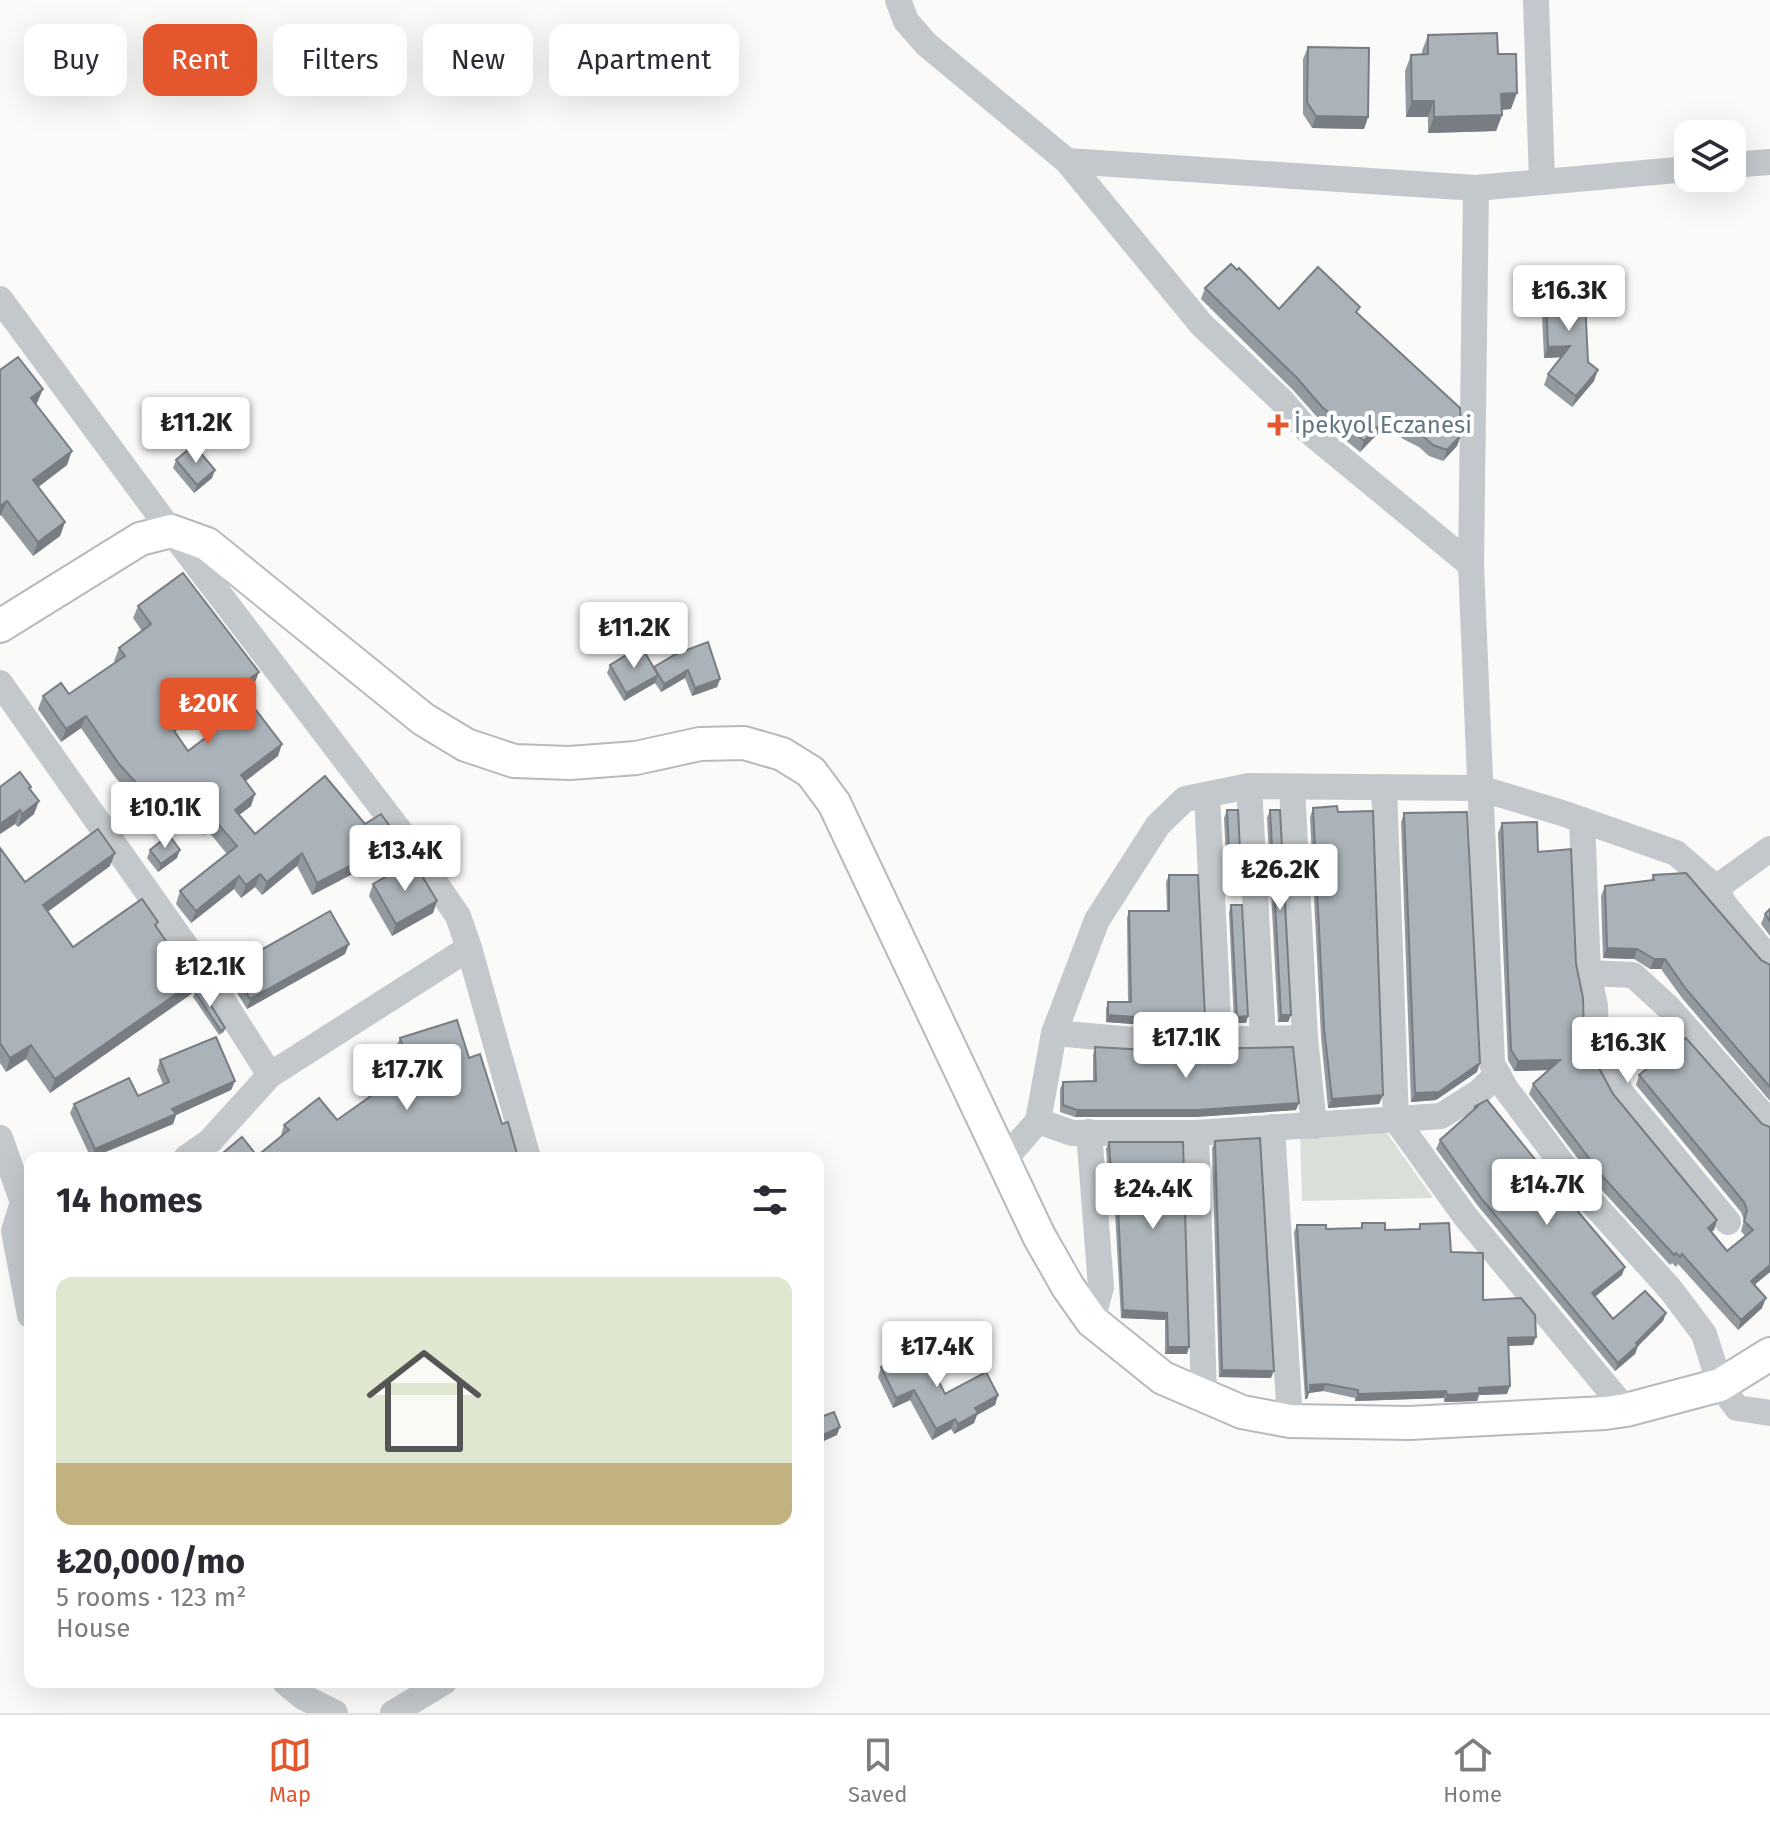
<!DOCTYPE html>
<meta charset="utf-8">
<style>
:root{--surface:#fff;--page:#f2f2f3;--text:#2b2b33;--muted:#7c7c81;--line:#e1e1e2;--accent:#e4572e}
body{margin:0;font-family:"Fira Sans",sans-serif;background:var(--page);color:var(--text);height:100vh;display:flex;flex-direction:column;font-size:30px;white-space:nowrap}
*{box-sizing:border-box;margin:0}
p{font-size:26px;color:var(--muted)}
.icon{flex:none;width:44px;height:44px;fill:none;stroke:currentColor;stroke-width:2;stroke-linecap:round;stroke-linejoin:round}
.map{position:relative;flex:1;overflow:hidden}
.sheet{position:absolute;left:24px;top:1152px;width:800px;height:536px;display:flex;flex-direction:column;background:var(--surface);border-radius:16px;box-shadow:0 8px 32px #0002}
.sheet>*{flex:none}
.banner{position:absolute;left:24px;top:24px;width:800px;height:72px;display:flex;gap:16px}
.controls{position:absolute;left:1674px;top:120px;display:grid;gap:16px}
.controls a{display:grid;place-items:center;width:72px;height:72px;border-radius:16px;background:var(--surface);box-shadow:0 8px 32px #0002;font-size:40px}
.price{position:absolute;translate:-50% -68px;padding:0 18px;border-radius:8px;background:#fff;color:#222;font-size:26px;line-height:52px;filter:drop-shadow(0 2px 4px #0008)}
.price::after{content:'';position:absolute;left:50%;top:48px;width:24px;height:18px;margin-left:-12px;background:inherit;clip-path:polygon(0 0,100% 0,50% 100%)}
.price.active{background:var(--accent);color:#fff}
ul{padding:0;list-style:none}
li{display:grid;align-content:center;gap:16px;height:424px;padding:0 32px}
li span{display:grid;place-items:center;height:248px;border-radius:16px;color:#555}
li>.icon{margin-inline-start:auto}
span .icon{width:144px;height:144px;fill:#fffc;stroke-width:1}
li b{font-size:34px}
h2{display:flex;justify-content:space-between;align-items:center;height:96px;padding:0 32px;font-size:34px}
.chip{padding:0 28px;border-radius:16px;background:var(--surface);box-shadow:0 8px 32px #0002;font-size:28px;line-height:72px}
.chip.active{background:var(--accent);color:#fff}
.dock{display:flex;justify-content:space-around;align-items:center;height:112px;border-top:2px solid var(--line);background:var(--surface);font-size:22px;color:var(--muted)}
.dock a{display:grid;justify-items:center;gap:4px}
.dock .active{color:var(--accent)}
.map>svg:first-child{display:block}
.green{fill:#dadfd7}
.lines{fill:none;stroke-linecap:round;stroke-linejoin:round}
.major-casing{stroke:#b5babe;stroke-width:36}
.minor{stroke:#c3c8cc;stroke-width:26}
.major{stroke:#fff;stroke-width:32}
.wall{fill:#929a9f;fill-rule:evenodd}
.shaded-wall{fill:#777d82}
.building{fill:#aab3b9;stroke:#777d82;stroke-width:2;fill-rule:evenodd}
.poi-dot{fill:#e4572e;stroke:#fff;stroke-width:3}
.labels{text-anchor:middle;stroke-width:8;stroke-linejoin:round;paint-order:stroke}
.poi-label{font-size:24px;fill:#657683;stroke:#fff;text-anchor:start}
</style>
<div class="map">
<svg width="1770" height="1713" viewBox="0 0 1770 1713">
<rect width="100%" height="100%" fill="#fafaf8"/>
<!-- green -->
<path class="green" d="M1384,1129L1433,1198L1302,1201L1300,1130Z"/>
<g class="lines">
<!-- major casing -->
<g class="major-casing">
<path id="major" d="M0,626L140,539L171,531L207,544L423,719L466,745L514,761L570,763L636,758L700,744L744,743L782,754L811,772L834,803L1039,1236L1068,1287L1092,1321L1163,1378L1242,1412L1290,1421L1409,1423L1605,1413L1626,1410L1720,1385L1770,1354"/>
</g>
<!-- minor -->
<g class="minor">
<path d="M898,0L906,21L926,44L1067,161L1201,324L1282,401L1306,429L1471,565L1492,1064L1506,1089L1588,1198L1671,1290L1704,1334L1720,1385L1737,1408L1770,1413"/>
<path d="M1536,0L1542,182"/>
<path d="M1067,161L1476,188L1688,169"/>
<path d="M1732,165L1770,162"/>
<path d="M0,299L171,531L399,830L458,916L469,948L528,1158"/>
<path d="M1471,565L1476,188"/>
<path d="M0,683L209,979L270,1075"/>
<path d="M1249,786L1263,1040"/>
<path d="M1292,787L1305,1038L1314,1126"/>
<path d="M1384,787L1396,1120L1465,1216L1626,1410"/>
<path d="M1207,795L1219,1038"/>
<path d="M1582,820L1588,973L1595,1006L1596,1045L1622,1094L1728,1222"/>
<path d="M1716,888L1770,849"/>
<path d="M1588,973L1633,975L1668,1007L1770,1123"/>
<path d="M1054,1033L1145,1041L1305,1038"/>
<path d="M1038,1121L1072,1133H1196L1441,1116L1479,1092L1498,1074"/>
<path d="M1272,1127L1290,1421"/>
<path d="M1089,1132L1101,1287L1092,1321"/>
<path d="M1196,1133L1204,1396"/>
<path d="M0,1138L23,1202L14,1231L30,1315"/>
<path d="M186,1158L210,1141L270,1075L469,948"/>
<path d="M1003,1161L1038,1121L1054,1033L1097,920L1158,825L1185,799L1249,786L1479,788L1562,813L1676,853L1716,888L1724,904L1770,960"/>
<path d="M285,1682L303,1697L335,1713"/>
<path d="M393,1713L444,1682"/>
</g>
<!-- major -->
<use href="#major" class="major"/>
</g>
<!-- wall -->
<g class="wall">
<path d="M1428,35L1498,54L1511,109L1502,110V115L1496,131L1428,133V117H1406L1405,71L1411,55H1422V51Z"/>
<path d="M1308,47L1368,117L1364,129L1312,128L1303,114V59Z"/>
<path d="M1545,281L1588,362L1594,381L1572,407L1544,385L1548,374L1562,357L1544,358L1541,292Z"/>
<path d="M1205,288L1279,309L1358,314L1461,435L1457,446L1443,461L1429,456L1419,447L1403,439L1387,424L1360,452L1318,418L1293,390L1201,299Z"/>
<path d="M0,370L37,403L36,404L67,465L38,487L65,522L60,536L33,556L1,515L0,516Z"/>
<path d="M176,460L212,478L194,493L173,468Z"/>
<path d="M138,606L254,685L243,693L278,756L246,781L251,806L239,815L255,834L365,824L400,840L395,852L312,895L297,866L262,895L255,887L241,898L234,889L191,923L176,904L180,891L227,854L208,831L203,835L183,811L160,830L149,817L126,834L113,815L117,802L129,793L115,777L81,728L61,742L38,709L43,696L69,694L115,662L114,661L119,648L142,631L133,618ZM215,702L229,720L188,751L174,732Z"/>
<path d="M676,654L720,679L717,687L692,696L685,678L661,692L655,683L624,701L607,673L610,665L654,667Z"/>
<path d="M0,787H31L30,790L34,814L18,827L15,824L0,834Z"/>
<path d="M1313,808L1383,1095L1379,1104L1328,1108L1321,1037L1310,817Z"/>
<path d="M1227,810L1238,879H1227L1224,818Z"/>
<path d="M1270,810L1291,1015L1288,1022H1278L1267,818Z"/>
<path d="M1404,813L1477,1072L1436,1100L1411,1102L1401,822Z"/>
<path d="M1502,823L1538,852L1576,964L1584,1036L1590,1060L1613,1094L1717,1220L1714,1230L1711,1232L1727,1251L1745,1236L1741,1231L1744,1220L1741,1212L1636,1085L1639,1075L1762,1124L1770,1272L1754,1285L1762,1308L1738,1330L1678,1264L1676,1267L1672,1263L1670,1265L1600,1188L1529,1094L1533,1084L1548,1070L1514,1071L1508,1060L1498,833Z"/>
<path d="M0,848L25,882L110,866L47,912L73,947L157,927L197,990L50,1093L26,1059L6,1072L0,1063Z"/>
<path d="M150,850L177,858L158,872L147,858Z"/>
<path d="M1169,875L1202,1024L1146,1025L1106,1022V1009L1108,1002H1128L1127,918L1129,911H1167L1166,882Z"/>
<path d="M1653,875L1761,960L1770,965V1101L1682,998L1661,969H1650L1634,959L1603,958L1601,896L1605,886L1651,881Z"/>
<path d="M373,884L437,901L433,913L392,936L369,896Z"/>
<path d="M1231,905L1248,1016L1246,1023H1234L1229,912Z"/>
<path d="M1770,909V936L1761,924L1765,914Z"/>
<path d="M345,954L247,1009L227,977L231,967Z"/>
<path d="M195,992L225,1028L224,1032L219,1035L193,997Z"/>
<path d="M400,1038L469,1058L517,1154L516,1158H217L257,1156L282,1136L281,1135L284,1125L337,1120L383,1086L386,1081L403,1067L396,1047Z"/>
<path d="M1095,1047L1296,1110L1195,1117H1075L1060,1112V1089L1063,1082L1093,1081V1055Z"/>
<path d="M160,1060L235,1081L231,1090L176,1115L173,1124L91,1158L70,1113L74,1104L138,1096L163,1084L157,1070Z"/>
<path d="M1474,1107L1541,1172L1622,1275L1595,1297L1613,1319L1666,1313L1663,1321L1638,1346L1635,1354L1615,1371L1478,1206L1436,1149L1440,1140L1473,1111Z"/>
<path d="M1215,1141L1271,1378L1219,1377L1212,1148Z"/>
<path d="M1109,1142L1187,1354H1165V1320L1121,1318L1114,1195H1110L1106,1149Z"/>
<path d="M1362,1223L1385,1230L1418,1229L1420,1224L1451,1252L1483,1300L1533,1345L1508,1346L1507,1394L1479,1395L1477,1401L1444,1402V1398L1355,1401V1398L1323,1391L1309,1393L1307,1399H1305L1294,1232L1297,1225L1326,1229L1361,1228Z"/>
<path d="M881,1367L945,1394L998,1395L995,1405L977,1415L974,1423L954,1434L951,1429L932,1440L910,1400L893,1408L878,1377Z"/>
</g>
<!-- shaded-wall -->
<g class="shaded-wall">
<path d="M1517,93L1511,109L1495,110L1501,94Z"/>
<path d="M1412,101H1434L1428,117H1406Z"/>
<path d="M1502,115L1496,131L1428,133L1434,117Z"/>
<path d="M1316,116L1368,117L1364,129L1312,128Z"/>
<path d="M1570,346L1567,357L1544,358L1548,347Z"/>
<path d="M1598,370L1594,381L1572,407L1576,396Z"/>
<path d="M43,389L37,403L26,412L31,398Z"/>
<path d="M1391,413L1387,424L1360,452L1364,441Z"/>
<path d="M1461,435L1457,446L1443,461L1447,450Z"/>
<path d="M72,451L67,465L28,495L33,480Z"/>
<path d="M215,470L212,478L194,493L197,485Z"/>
<path d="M7,501L1,515L0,516V506Z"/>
<path d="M65,522L60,536L33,556L38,542Z"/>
<path d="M688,670L685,678L661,692L664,684Z"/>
<path d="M259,672L254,685L234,700L238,687Z"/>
<path d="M658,675L655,683L624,701L626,693Z"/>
<path d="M720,679L717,687L692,696L695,688Z"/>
<path d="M220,689L215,702L166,738L170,725Z"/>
<path d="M86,716L81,728L61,742L66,729Z"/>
<path d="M282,744L278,756L236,788L241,775Z"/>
<path d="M255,794L251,806L230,822L235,810Z"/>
<path d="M188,798L183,811L160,830L164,817Z"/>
<path d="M39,801L34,814L18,827L22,814Z"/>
<path d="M154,804L149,817L126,834L131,821Z"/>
<path d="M20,810L15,824L0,834V824Z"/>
<path d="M213,818L208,831L203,835L207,822Z"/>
<path d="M400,840L395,852L312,895L317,883Z"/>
<path d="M180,850L177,858L158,872L161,864Z"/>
<path d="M115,853L110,866L38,919L43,905Z"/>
<path d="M302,853L297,866L262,895L267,882Z"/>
<path d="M1230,871H1241L1238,879H1227Z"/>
<path d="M260,874L255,887L241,898L246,885Z"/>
<path d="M239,876L234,889L191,923L196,911Z"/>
<path d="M437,901L433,913L392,936L396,924Z"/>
<path d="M349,944L345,954L247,1009L250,999Z"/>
<path d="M1607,948L1637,949L1634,959L1603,958Z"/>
<path d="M1654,959H1665L1661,969H1650Z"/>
<path d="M202,976L197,990L50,1093L55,1079Z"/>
<path d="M1108,1015L1205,1017L1202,1024L1146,1025L1106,1022Z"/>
<path d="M1281,1015H1291L1288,1022H1278Z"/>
<path d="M1248,1016L1246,1023H1234L1237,1017Z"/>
<path d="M31,1045L26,1059L6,1072L10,1058Z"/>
<path d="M1560,1060L1556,1070L1514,1071L1518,1061Z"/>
<path d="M1480,1063L1477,1072L1436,1100L1411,1102L1415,1093Z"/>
<path d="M235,1081L231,1090L176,1115L173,1124L91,1158L95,1149L172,1109Z"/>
<path d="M1383,1095L1379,1104L1328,1108L1332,1099Z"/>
<path d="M1299,1103L1296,1110L1195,1117H1075L1077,1110Z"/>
<path d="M1112,1188H1117L1114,1195H1110Z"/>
<path d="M1717,1220L1714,1230L1704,1238L1708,1228Z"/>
<path d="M1770,1265V1272L1747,1291L1751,1281Z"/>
<path d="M1625,1267L1622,1275L1589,1301L1592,1293Z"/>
<path d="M1766,1298L1762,1308L1738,1330L1741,1320Z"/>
<path d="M1123,1310L1167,1313L1165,1320L1121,1318Z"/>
<path d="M1666,1313L1663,1321L1638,1346L1635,1354L1615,1371L1618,1363L1636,1343Z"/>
<path d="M1536,1337L1533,1345L1505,1346L1508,1338Z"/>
<path d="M1168,1347H1189L1187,1354H1165Z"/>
<path d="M1222,1370L1274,1371L1271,1378L1219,1377Z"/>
<path d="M1326,1384L1323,1391L1309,1393L1307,1399H1305L1310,1385Z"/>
<path d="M1510,1386L1507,1394L1479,1395L1477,1401L1444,1402L1447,1395L1479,1388Z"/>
<path d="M914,1390L910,1400L893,1408L896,1398Z"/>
<path d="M1446,1391L1444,1398L1355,1401L1358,1394Z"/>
<path d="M998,1395L995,1405L977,1415L974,1423L954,1434L958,1424L975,1408Z"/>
<path d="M955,1419L951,1429L932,1440L936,1429Z"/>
<path d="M840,1427L837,1435L822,1442L823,1441L820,1450L818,1451V1444L821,1436Z"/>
</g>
<!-- building -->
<g class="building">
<path d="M1497,33L1498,54H1516L1517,93L1501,94L1502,115L1434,117V101H1412L1411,55L1428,54V35Z"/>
<path d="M1308,47L1369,48L1368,117L1316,116L1307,102Z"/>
<path d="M1231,264L1237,270L1239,268L1279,309L1318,267L1360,307L1356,312L1460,408L1461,435L1447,450L1433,445L1423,436L1407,428L1391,413L1364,441L1322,407L1297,378L1205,288Z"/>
<path d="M1584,280L1588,362L1598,370L1576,396L1548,374L1570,346L1548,347L1545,281Z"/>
<path d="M18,357L43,389L31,398L72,451L33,480L65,522L38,542L7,501L0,506V370Z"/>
<path d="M194,445L215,470L197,485L176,460Z"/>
<path d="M183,573L259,672L238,687L282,744L241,775L255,794L235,810L255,834L325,776L365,824L381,814L400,840L317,883L302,853L267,882L260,874L246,885L239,876L196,911L180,891L237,846L213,818L207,822L188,798L164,817L154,804L131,821L117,802L139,786L119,764L86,716L66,729L43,696L61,683L69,694L125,656L119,648L151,624L138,606ZM220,689L238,713L188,751L170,725Z"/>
<path d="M708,642L720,679L695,688L688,670L664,684L654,667L676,654Z"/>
<path d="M641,646L658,675L626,693L610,665Z"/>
<path d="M20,772L31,787L29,788L39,801L22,814L20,810L0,824V787Z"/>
<path d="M1337,806L1338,812L1373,811L1383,1095L1332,1099L1324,1028L1313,808Z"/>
<path d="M1227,810H1238L1241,871H1230Z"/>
<path d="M1270,810H1280L1291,1015H1281Z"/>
<path d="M1467,812L1480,1063L1439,1092L1415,1093L1404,813Z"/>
<path d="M1537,822L1538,852L1571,849L1576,964L1583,998L1584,1036L1590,1051V1060L1599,1068L1613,1094L1717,1220L1708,1228L1727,1251L1753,1230L1744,1221L1747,1210L1744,1202L1639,1075L1686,1038L1762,1124L1770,1127V1265L1751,1281L1766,1298L1741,1320L1682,1254L1680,1257L1676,1253L1674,1255L1604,1178L1533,1084L1560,1060L1518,1061L1511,1050L1502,823Z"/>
<path d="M98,829L115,853L43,905L73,947L142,899L158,922L155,925L175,954L183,949L202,976L55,1079L31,1045L10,1058L0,1043V848L25,882Z"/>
<path d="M169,835L180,850L161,864L150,850Z"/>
<path d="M413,861L437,901L396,924L373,884Z"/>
<path d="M1686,873L1761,960L1770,965V1087L1685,988L1665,959H1654L1637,949L1607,948L1605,886L1654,880L1653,875Z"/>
<path d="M1169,875H1198L1205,1017L1148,1018L1108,1015V1002H1131L1129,911H1169Z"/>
<path d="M1231,905H1242L1248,1016L1237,1017Z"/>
<path d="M1770,909V921L1765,914Z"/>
<path d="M330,911L349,944L250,999L231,967Z"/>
<path d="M201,989L225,1028L221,1031L195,992Z"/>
<path d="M457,1020L469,1058L480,1054L502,1124L508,1122L517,1154L510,1156L511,1158H217L242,1137L257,1156L289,1130L284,1125L319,1098L337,1120L388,1084L386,1081L408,1062L400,1038Z"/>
<path d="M216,1037L235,1081L172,1109L176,1114L95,1149L74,1104L129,1078L138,1096L169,1082L160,1060Z"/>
<path d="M1095,1047L1148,1050L1293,1047L1299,1103L1198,1110H1077L1063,1105V1082L1096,1081Z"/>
<path d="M1487,1100L1542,1168L1539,1171L1558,1188L1625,1267L1592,1293L1613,1319L1645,1291L1666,1313L1636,1343L1638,1345L1618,1363L1481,1198L1440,1140L1477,1107H1474Z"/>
<path d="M1260,1138L1274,1371L1222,1370L1215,1141Z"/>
<path d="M1109,1142H1183L1189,1347H1168L1167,1313L1123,1310L1117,1188H1112Z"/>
<path d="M1362,1223H1385V1230L1420,1229V1224L1449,1223L1451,1252L1483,1253V1300L1521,1298L1535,1315L1536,1337L1508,1338L1510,1386L1479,1388V1393L1447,1395L1446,1391L1358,1394V1390L1326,1384L1310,1385V1392H1307L1297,1225H1326V1229L1362,1228Z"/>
<path d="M922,1347L945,1394L986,1372L998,1395L975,1408L978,1413L958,1424L955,1419L936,1429L914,1390L896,1398L881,1367Z"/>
<path d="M834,1412L840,1427L821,1436L823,1441L818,1444V1418Z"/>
</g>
<!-- markers -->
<path class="poi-dot" d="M1274 413h8v8h8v8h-8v8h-8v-8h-8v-8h8z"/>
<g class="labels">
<!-- poi labels -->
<g class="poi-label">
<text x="1294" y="433">İpekyol Eczanesi</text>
</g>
</g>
</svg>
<div class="controls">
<a><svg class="icon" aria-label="layers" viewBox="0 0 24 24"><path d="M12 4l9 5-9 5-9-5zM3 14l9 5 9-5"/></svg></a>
</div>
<b class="price" style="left:1569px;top:333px">₺16.3K</b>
<b class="price" style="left:196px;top:465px">₺11.2K</b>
<b class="price" style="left:634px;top:670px">₺11.2K</b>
<b class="price active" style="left:208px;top:746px">₺20K</b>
<b class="price" style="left:165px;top:850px">₺10.1K</b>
<b class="price" style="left:405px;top:893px">₺13.4K</b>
<b class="price" style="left:1280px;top:912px">₺26.2K</b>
<b class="price" style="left:210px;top:1009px">₺12.1K</b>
<b class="price" style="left:1186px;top:1080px">₺17.1K</b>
<b class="price" style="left:1628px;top:1085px">₺16.3K</b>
<b class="price" style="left:407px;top:1112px">₺17.7K</b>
<b class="price" style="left:1547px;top:1227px">₺14.7K</b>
<b class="price" style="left:1153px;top:1231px">₺24.4K</b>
<b class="price" style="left:937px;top:1389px">₺17.4K</b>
<div class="banner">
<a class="chip">Buy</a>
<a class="chip active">Rent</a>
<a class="chip">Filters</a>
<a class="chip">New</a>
<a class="chip">Apartment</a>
</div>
<section class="sheet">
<h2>14 homes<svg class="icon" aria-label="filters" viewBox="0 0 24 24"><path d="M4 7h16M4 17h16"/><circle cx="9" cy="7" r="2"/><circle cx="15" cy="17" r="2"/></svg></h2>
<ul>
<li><span style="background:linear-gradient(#dfe7d0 75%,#c2b280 0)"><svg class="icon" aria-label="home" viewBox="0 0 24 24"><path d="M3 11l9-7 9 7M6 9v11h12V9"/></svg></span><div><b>₺20,000/mo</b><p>5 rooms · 123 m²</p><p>House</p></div></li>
</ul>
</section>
</div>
<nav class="dock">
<a class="active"><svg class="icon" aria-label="map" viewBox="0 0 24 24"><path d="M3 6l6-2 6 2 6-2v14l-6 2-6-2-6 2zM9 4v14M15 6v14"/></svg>Map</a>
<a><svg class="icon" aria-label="saved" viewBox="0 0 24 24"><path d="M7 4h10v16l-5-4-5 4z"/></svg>Saved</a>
<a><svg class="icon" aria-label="home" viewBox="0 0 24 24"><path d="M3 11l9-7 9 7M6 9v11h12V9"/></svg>Home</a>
</nav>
